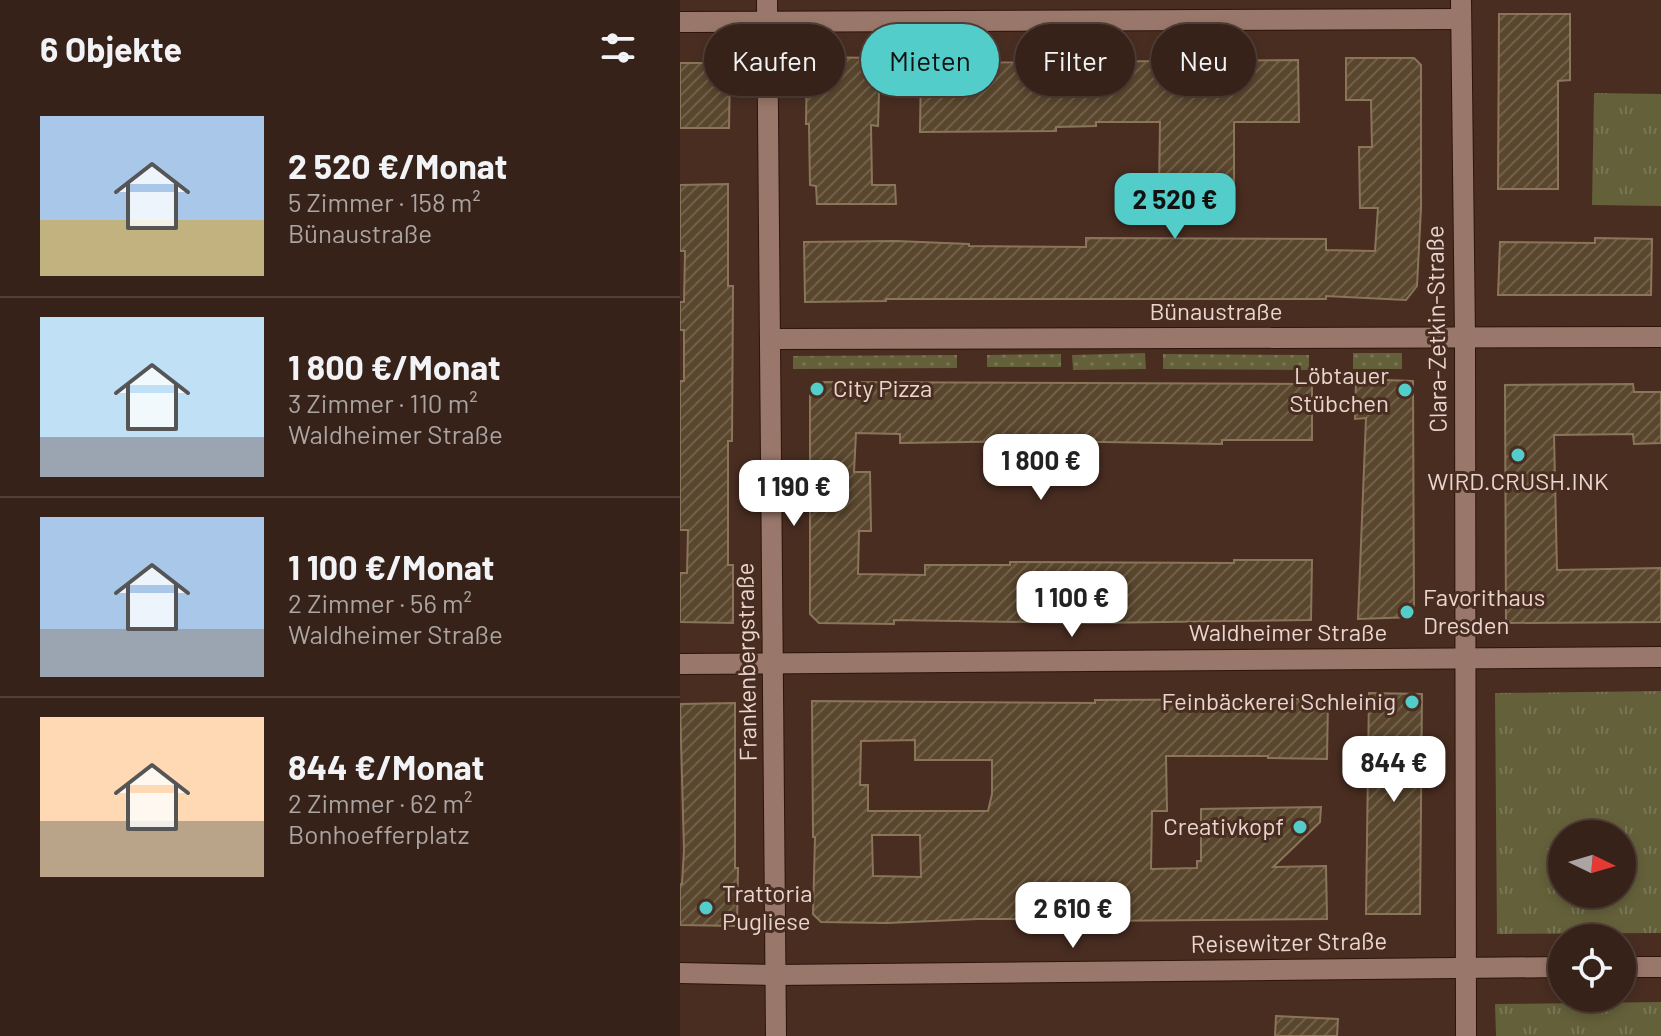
<!DOCTYPE html>
<html lang="de">
<meta charset="utf-8">
<style>
:root{--surface:#372219;--page:#422f26;--text:#f1f3f6;--muted:#aaa4a2;--line:#513f38;--accent:#53cdc9}
body{margin:0;font-family:Barlow,sans-serif;background:var(--page);color:var(--text);height:100vh;display:flex;flex-direction:column;font-size:30px;white-space:nowrap}
*{box-sizing:border-box;margin:0}
p{font-size:26px;color:var(--muted)}
.icon{flex:none;width:44px;height:44px;fill:none;stroke:currentColor;stroke-width:2;stroke-linecap:round;stroke-linejoin:round}
.map{position:relative;flex:1;overflow:hidden}
.side{display:flex;flex-direction:column;background:var(--surface);width:680px}
.side>*{flex:none}
.top-card{position:absolute;left:24px;top:24px;width:760px;height:72px;display:flex;gap:16px}
.needle{width:52px;rotate:95deg}
.tools{position:absolute;left:868px;top:820px;display:grid;gap:16px}
.tools a{display:grid;place-items:center;width:88px;height:88px;border-radius:50%;background:var(--surface);box-shadow:0 4px 12px #0003,0 0 0 2px var(--line);font-size:40px}
.price{position:absolute;translate:-50% -68px;padding:0 18px;border-radius:16px;background:#fff;color:#222;font-size:26px;line-height:52px;filter:drop-shadow(0 2px 4px #0008)}
.price::after{content:'';position:absolute;left:50%;top:48px;width:24px;height:18px;margin-left:-12px;background:inherit;clip-path:polygon(0 0,100% 0,50% 100%)}
.price.on{background:var(--accent);color:#111}
ul{padding:0;list-style:none}
li{display:flex;align-items:center;gap:24px;height:200px;padding:0 40px}
li+li{border-top:2px solid var(--line)}
li span{display:grid;place-items:center;flex:none;width:224px;height:160px;border-radius:0px;color:#555}
li>.icon{margin-inline-start:auto}
span .icon{width:96px;height:96px;fill:#fffc;stroke-width:1}
li b{font-size:34px}
h2{display:flex;justify-content:space-between;align-items:center;height:96px;padding:0 40px;font-size:34px}
.chip{padding:0 28px;border-radius:36px;background:var(--surface);box-shadow:0 4px 12px #0003,0 0 0 2px var(--line);font-size:28px;line-height:72px}
.chip.on{background:var(--accent);color:#111}
main{display:flex;flex:1;min-height:0}
.map>svg:first-child{display:block}
.grass{fill:url(#grass-dots)}
.park{fill:url(#park-tufts);fill-rule:evenodd}
.building{fill:url(#building-hatch);stroke:#8a755b;stroke-width:2;fill-rule:evenodd}
.lines{fill:none;stroke-linecap:round;stroke-linejoin:round}
.minor-casing{stroke:#2e140a;stroke-width:22}
.minor{stroke:#99786b;stroke-width:20}
.poi-dot{fill:#53cdc9;stroke:#492d21;stroke-width:3}
.labels{text-anchor:middle;stroke-width:6;stroke-linejoin:round;paint-order:stroke}
.street-label{font-size:24px;fill:#e8d6cf;stroke:#492d21}
.poi-label{font-size:24px;fill:#e8d6cf;stroke:#492d21;text-anchor:end}
</style>
<main>
<section class="side">
<h2>6 Objekte<svg class="icon" aria-label="filters" viewBox="0 0 24 24"><path d="M4 7h16M4 17h16"/><circle cx="9" cy="7" r="2"/><circle cx="15" cy="17" r="2"/></svg></h2>
<ul>
<li><span style="background:linear-gradient(#a9c7e8 65%,#c2b280 0)"><svg class="icon" aria-label="home" viewBox="0 0 24 24"><path d="M3 11l9-7 9 7M6 9v11h12V9"/></svg></span><div><b>2 520 €/Monat</b><p>5 Zimmer · 158 m²</p><p>Bünaustraße</p></div></li>
<li><span style="background:linear-gradient(#bfe0f5 75%,#9aa5b1 0)"><svg class="icon" aria-label="home" viewBox="0 0 24 24"><path d="M3 11l9-7 9 7M6 9v11h12V9"/></svg></span><div><b>1 800 €/Monat</b><p>3 Zimmer · 110 m²</p><p>Waldheimer Straße</p></div></li>
<li><span style="background:linear-gradient(#a9c7e8 70%,#9aa5b1 0)"><svg class="icon" aria-label="home" viewBox="0 0 24 24"><path d="M3 11l9-7 9 7M6 9v11h12V9"/></svg></span><div><b>1 100 €/Monat</b><p>2 Zimmer · 56 m²</p><p>Waldheimer Straße</p></div></li>
<li><span style="background:linear-gradient(#ffd9b3 65%,#b9a48a 0)"><svg class="icon" aria-label="home" viewBox="0 0 24 24"><path d="M3 11l9-7 9 7M6 9v11h12V9"/></svg></span><div><b>844 €/Monat</b><p>2 Zimmer · 62 m²</p><p>Bonhoefferplatz</p></div></li>
</ul>
</section>
<div class="map">
<svg width="981" height="1036" viewBox="0 0 981 1036">
<defs>
<pattern id="grass-dots" width="8" height="8" patternUnits="userSpaceOnUse" patternTransform="scale(2)"><rect width="8" height="8" fill="#64603a"/><path d="M2 2h.1M6 6h.1" fill="none" stroke="#7a7655" stroke-width="1.8" stroke-linecap="round"/></pattern>
<pattern id="park-tufts" width="24" height="20" patternUnits="userSpaceOnUse" patternTransform="scale(2)"><rect width="24" height="20" fill="#64603a"/><path d="M3 7l-1-3M5 7V3M7 7l1-3M15 17l-1-3M17 17v-4M19 17l1-3" fill="none" stroke="#7a7655"/></pattern>
<pattern id="building-hatch" width="6" height="6" patternUnits="userSpaceOnUse" patternTransform="scale(2)"><rect width="6" height="6" fill="#59462d"/><path d="M-1 1l2-2M0 6l6-6M5 7l2-2" fill="none" stroke="#71604a"/></pattern>
</defs>
<rect width="100%" height="100%" fill="#492d21"/>
<!-- grass -->
<g class="grass">
<path d="M465,353L466,369L393,370L392,355Z"/>
<rect x="673" y="353" width="49" height="16"/>
<path d="M381,354V367H307V355Z"/>
<path d="M483,354L629,355V370L483,369Z"/>
<path d="M277,355V368L113,369V356Z"/>
</g>
<!-- park -->
<g class="park">
<path d="M914,93L981,94V206L912,205Z"/>
<path d="M981,691V933L817,934L815,693ZM942,834V894H882V834Z"/>
<path d="M981,1002V1036H816L815,1004Z"/>
</g>
<!-- building -->
<g class="building">
<path d="M819,14H890V80L878,81V189H818Z"/>
<path d="M127,57L200,58L198,126L191,125L192,185H215L216,204H137L136,186L130,185L129,124H126Z"/>
<path d="M666,58H734L741,65V208L737,286L726,300L646,296V299H206V301L125,302L124,242L216,241L289,244V246L406,247V238L646,239V250L695,251L698,208H680L679,147H692L691,100H666Z"/>
<path d="M618,60L619,122H554V191H479L480,122H416V126L376,127V131L240,132L241,63Z"/>
<path d="M0,63H50L49,128H0Z"/>
<path d="M48,184V286H53L52,441H48V565H53V623L0,622V573H7L8,530H0V381H4V330H0V302H4L5,251H0V185Z"/>
<path d="M915,238L972,239L971,295H818L820,242L915,243Z"/>
<path d="M676,379L733,381L734,617L678,619L686,418L675,419Z"/>
<path d="M136,382L632,384V440H542V444L362,441L220,443V434L176,433L174,472H190L191,531H179L178,574L245,575V565H330V562L554,563V560H632L631,620L411,623L214,620V624L139,623L130,614V387Z"/>
<path d="M953,384L954,392H981V443L954,444L953,434L874,435L877,570L981,568V622L826,623L825,385Z"/>
<path d="M689,693L742,694L740,914H686Z"/>
<path d="M648,699L647,759L588,758V756H486L487,811H472L471,869L517,868V861H521V809L641,807L640,822L593,867L646,866L647,919L407,921V919H298L207,923L141,922L133,914L135,837H133L132,701L415,703V700ZM235,740V760H312V794L308,811H188V785H180L181,741ZM192,835H240L241,877L193,876Z"/>
<path d="M55,703V868H58L57,926L0,925V884H2L4,850L0,704Z"/>
<path d="M596,1016L658,1019L657,1036H595Z"/>
</g>
<g class="lines">
<!-- minor casing -->
<g class="minor-casing">
<g id="minor">
<path d="M87,0L96,1036"/>
<path d="M781,0L785,337L786,1036"/>
<path d="M0,22L781,19"/>
<path d="M90,339L981,337"/>
<path d="M0,664L981,657"/>
<path d="M942,967H981"/>
<path d="M0,973L96,975L882,967"/>
</g>
</g>
<!-- minor -->
<use href="#minor" class="minor"/>
</g>
<!-- markers -->
<g class="poi-dot">
<circle cx="137" cy="389" r="8"/>
<circle cx="725" cy="390" r="8"/>
<circle cx="838" cy="455" r="8"/>
<circle cx="727" cy="612" r="8"/>
<circle cx="732" cy="702" r="8"/>
<circle cx="620" cy="827" r="8"/>
<circle cx="26" cy="908" r="8"/>
</g>
<g class="labels">
<!-- street labels -->
<g class="street-label">
<text x="536" y="320">Bünaustraße</text>
<text transform="translate(757 329) rotate(-91)" y="8">Clara-Zetkin-Straße</text>
<text x="608" y="641">Waldheimer Straße</text>
<text transform="translate(67 662) rotate(-91)" y="8">Frankenbergstraße</text>
<text transform="translate(609 943) rotate(-1)" y="8">Reisewitzer Straße</text>
</g>
<!-- poi labels -->
<g class="poi-label">
<text x="709" y="384">Löbtauer<tspan x="709" dy="28">Stübchen</tspan></text>
<text x="153" y="397" text-anchor="start">City Pizza</text>
<text x="838" y="490" text-anchor="middle">WIRD.CRUSH.INK</text>
<text x="743" y="606" text-anchor="start">Favorithaus<tspan x="743" dy="28">Dresden</tspan></text>
<text x="716" y="710">Feinbäckerei Schleinig</text>
<text x="604" y="835">Creativkopf</text>
<text x="42" y="902" text-anchor="start">Trattoria<tspan x="42" dy="28">Pugliese</tspan></text>
</g>
</g>
</svg>
<div class="tools">
<a><svg class="needle" viewBox="-14 -14 28 28"><path d="M0-13l5 13h-10z" fill="#e53935"/><path d="M0 13l5-13h-10z" fill="#aaa4a2"/></svg></a>
<a><svg class="icon" aria-label="locate" viewBox="0 0 24 24"><circle cx="12" cy="12" r="6"/><path d="M12 2v4M12 18v4M2 12h4M18 12h4"/></svg></a>
</div>
<b class="price on" style="left:495px;top:241px">2 520 €</b>
<b class="price" style="left:361px;top:502px">1 800 €</b>
<b class="price" style="left:114px;top:528px">1 190 €</b>
<b class="price" style="left:392px;top:639px">1 100 €</b>
<b class="price" style="left:714px;top:804px">844 €</b>
<b class="price" style="left:393px;top:950px">2 610 €</b>
<div class="top-card">
<a class="chip">Kaufen</a>
<a class="chip on">Mieten</a>
<a class="chip">Filter</a>
<a class="chip">Neu</a>
</div>
</div>
</main>
